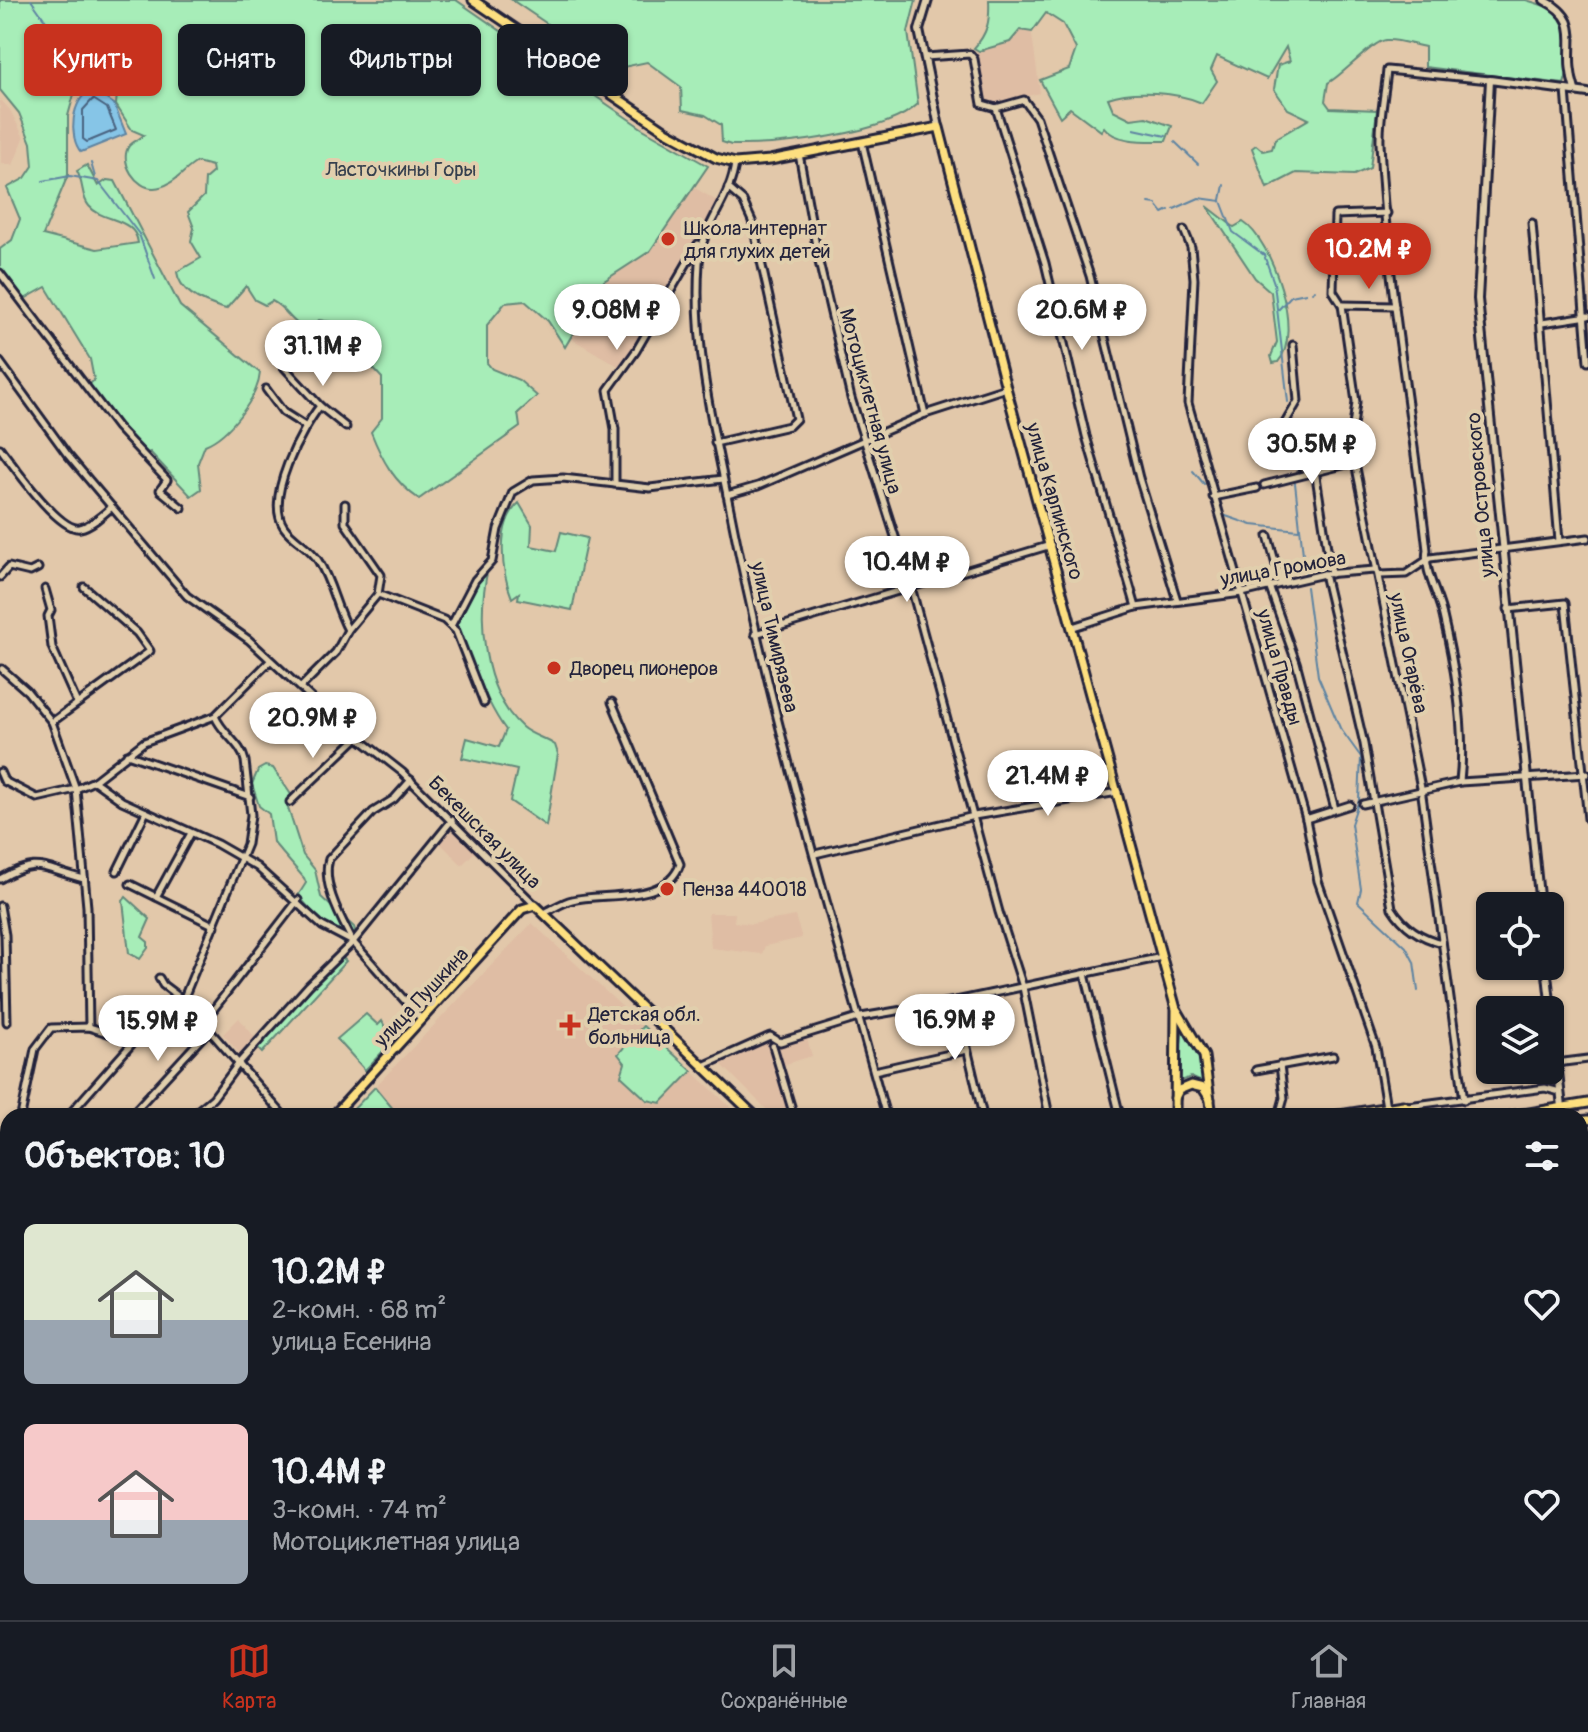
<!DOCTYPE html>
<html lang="ru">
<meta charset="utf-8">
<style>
:root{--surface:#171b24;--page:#20242c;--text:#f1f3f6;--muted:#9ea1a6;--line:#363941;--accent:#c8321e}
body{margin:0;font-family:Pangolin,sans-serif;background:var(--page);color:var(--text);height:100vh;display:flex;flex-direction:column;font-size:30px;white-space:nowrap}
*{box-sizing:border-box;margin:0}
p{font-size:26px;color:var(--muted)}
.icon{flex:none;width:44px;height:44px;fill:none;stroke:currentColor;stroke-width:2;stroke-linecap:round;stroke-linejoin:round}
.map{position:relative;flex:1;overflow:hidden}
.panel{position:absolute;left:0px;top:1108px;width:1588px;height:512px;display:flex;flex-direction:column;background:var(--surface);border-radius:24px 24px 0 0;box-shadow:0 2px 6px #0004}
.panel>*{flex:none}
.guide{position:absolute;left:24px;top:24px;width:800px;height:72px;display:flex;gap:16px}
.tools{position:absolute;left:1476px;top:892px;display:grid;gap:16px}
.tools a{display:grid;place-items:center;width:88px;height:88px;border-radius:12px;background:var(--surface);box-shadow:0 2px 6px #0004;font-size:40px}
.price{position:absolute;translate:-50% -68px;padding:0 18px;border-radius:28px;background:#fff;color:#222;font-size:26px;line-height:52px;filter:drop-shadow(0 2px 4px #0008)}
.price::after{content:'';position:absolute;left:50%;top:48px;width:24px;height:18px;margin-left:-12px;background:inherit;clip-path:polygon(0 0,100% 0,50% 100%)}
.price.selected{background:var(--accent);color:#fff}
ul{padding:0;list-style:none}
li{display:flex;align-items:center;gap:24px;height:200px;padding:0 24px}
li span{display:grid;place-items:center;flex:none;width:224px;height:160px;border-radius:12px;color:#555}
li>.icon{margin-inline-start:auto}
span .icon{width:96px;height:96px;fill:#fffc;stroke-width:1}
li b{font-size:34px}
h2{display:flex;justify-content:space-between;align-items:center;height:96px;padding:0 24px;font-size:34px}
.pill{padding:0 28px;border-radius:12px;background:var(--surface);box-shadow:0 2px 6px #0004;font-size:28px;line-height:72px}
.pill.selected{background:var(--accent);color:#fff}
.dock{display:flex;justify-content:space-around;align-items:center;height:112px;border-top:2px solid var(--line);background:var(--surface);font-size:22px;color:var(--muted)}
.dock a{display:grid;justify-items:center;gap:4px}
.dock .selected{color:var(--accent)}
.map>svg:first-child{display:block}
.built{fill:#dfbda4}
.green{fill:#a7edb8;stroke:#64887a;stroke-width:2}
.water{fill:#86c5e7;stroke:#5e84a2;stroke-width:2}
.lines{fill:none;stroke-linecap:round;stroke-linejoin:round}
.shore{stroke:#4a6380;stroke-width:2}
.stream{stroke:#5e84a2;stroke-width:2}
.minor-casing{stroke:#22223b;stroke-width:11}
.tertiary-casing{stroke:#22223b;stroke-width:12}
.primary-casing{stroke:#22223b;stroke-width:13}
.minor{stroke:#e1cfad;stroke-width:5}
.tertiary{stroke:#e1cfad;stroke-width:6}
.primary{stroke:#fddf80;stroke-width:7}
.poi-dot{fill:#c8321e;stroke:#e1cfad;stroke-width:3}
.labels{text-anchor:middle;stroke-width:8;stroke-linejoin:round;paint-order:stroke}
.park-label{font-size:20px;fill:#36404e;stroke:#e1cfad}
.poi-label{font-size:20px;fill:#22223b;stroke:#e1cfad;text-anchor:start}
.street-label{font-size:20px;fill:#22223b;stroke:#e1cfad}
</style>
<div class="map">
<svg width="1588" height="1620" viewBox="0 0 1588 1620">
<rect width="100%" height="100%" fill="#e2c8aa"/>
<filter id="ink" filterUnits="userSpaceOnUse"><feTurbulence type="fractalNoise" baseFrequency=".0125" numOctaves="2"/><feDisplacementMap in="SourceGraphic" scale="16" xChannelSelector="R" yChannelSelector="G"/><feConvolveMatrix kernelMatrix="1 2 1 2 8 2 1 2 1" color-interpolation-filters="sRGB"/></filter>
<g filter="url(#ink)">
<!-- built -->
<g class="built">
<path d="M1031,27L1040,93L990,105L983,100L976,49Z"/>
<path d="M0,99L10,110L24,138L13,165L1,164Z"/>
<path d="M681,180L719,202L679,275L620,367L572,339L605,283Z"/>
<path d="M453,830L476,851L462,865L438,841Z"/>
<path d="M708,913H735L734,922L752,924L795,916L802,938L765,946L762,954L711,948Z"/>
<path d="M532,923L643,1026L619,1053L625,1063L622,1076L661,1103L692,1071L740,1116H347Z"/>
<path d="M239,1018L258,1041L243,1058L223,1034Z"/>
<path d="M805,1032L812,1056L783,1065L797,1116H773L713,1056L771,1034L783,1038Z"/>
<path d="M1588,1188V1276L1580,1277V1189Z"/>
<path d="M9,1612H103L109,1618L1,1620Z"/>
<path d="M1378,1612H1485L1486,1619L1497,1620H1377Z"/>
</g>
<!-- green -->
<g class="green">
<path d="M0,0H456L643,129L708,166L650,251L604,281L565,347L548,321L525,301L505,303L487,325V363L492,369L519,380L537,396L518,413L520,427L419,499C394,482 382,460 371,432L382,418V378L358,352L338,344L331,322L319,320L309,329C291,325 287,308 272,301L265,305L255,300L246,286L226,309C207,304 180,294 177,272L201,258L191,241L194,228L188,212L204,196L205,179L213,172L212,166L197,162C183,170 173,187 154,188C137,189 118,162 129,146C132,142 140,139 144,135L132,130L116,105L118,81L96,73L54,31L52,36L69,65L76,87L68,116V175L43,235L97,249L138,243C135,217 102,222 89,206C81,197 84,184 77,171L87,165L98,186L107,180L115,181L180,306L260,373C258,398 228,436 205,445L198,463L201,489L191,496L150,452L146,454L117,427L87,387L94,380L90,359L46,287L21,301L0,273V249L12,240L20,219L7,188L25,178L33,166L31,143L19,113L0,90Z"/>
<path d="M512,0H916L908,32L918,104C886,135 777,146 731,145L722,142L721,125L705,115L682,110L681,87L647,62L614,69Z"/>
<path d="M989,0H1526C1588,18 1580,29 1564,84L1425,67V47C1414,45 1397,39 1386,40C1373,41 1343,75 1328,83L1325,101L1330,108L1377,110L1370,168L1354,175L1296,173L1267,188L1252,148L1256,145L1263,151L1272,149L1275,139L1309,119L1288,109L1274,89L1278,65L1290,61L1286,47L1267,79L1217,56L1211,70L1217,81L1202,103C1178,92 1133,89 1108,98L1113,110L1131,119L1146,117L1172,126L1166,141C1147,141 1115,143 1104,127L1101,131L1070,108L1060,117L1040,80L1069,69L1076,49L1063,24L1046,13L1032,32L1020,30L1010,42L979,51L974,48C988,33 990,20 989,0Z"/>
<path d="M1207,206L1234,227L1243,222C1272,240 1304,333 1278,362L1273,363L1271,356L1277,342L1271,292L1255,278Z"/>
<path d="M519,503L532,525L531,546L556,551L561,532L587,538L572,610L518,599L519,593L512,598C501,571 496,524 519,503Z"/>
<path d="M488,568C477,618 482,691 522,727C531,735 545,738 555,745L558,754L546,826L510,801L517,770L462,758L467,738L499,747L506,730C482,698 474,659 454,624L477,581Z"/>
<path d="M265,766L273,768L292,796L287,805L303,855L315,870L321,897L354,927L356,934L346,945L333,935L302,900L299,894L306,883L304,878L273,842L269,814L259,806L252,784L258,770Z"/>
<path d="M126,897L150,919L142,937L148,942V948L140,959L129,953L123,901Z"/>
<path d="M342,957L346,961L262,1053L256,1047Z"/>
<path d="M366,1014L378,1025L382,1021L392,1042L365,1070L337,1039Z"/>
<path d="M643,1026L692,1071L661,1103L647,1100L621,1076L625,1063L618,1054Z"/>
<path d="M1183,1026L1197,1052L1206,1084L1191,1077L1177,1082Z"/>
<path d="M375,1087L399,1116H347Z"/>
</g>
<!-- water -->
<path class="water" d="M92,90L114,104L126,134L81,152C68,138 71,97 92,90Z"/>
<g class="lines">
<!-- shore -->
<path class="shore" d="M93,99L107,108L116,130L87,142L83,139V110Z"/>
<!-- stream -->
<g class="stream">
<path d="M31,0L74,61L89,90"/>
<path d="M1134,129L1166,136"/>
<path d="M1175,142L1198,164"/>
<path d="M91,163L95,177"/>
<path d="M43,181L70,176L98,181L139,234L155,279"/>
<path d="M1221,200L1224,185"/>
<path d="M1149,203L1156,204L1163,213L1169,210"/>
<path d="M1174,209L1199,198L1221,201L1233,232L1264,255L1274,283L1288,402"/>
<path d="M1312,292L1315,290"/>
<path d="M1278,310L1291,296L1306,293"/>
<path d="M1193,471L1204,484"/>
<path d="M1297,474L1298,469"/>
<path d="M1295,483L1305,572"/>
<path d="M1220,514L1252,525L1299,530"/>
<path d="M1306,587L1318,676L1340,728L1361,757L1359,800L1351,824L1361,889L1358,902L1406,947L1414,962L1418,991"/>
</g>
<!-- minor casing -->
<g class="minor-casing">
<g id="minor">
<path d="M925,57L970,54L974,59L982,104L996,108L1024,100L1037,118L1090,276L1139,478L1177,600"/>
<path d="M1566,90L1588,362"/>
<path d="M996,108L1045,263L1086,436L1136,607"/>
<path d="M862,142L925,414"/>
<path d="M799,154L819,262L851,398L911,587L999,912L1023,987L1049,1116"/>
<path d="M735,163C731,200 701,226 699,263C693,348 714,432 731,514C771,717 831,916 886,1116"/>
<path d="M1387,213L1335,215L1333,291L1342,305L1356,402L1351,443L1421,788L1464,1100"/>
<path d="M1532,223L1559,541"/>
<path d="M1184,230L1191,247L1194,279L1188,403L1306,819L1318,881L1376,1047L1386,1107"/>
<path d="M0,273L117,427L167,480L160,490L182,508"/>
<path d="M1342,305L1395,306"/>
<path d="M1542,323L1588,316"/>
<path d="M1293,345L1298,401L1285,423L1302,468L1315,470L1331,574"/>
<path d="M0,362L67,454L187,596L249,640L333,718L402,772L535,905"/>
<path d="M284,367L320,406L346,427"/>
<path d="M266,389L283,412L305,426"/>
<path d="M715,443L789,426L796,419L752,221L743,201L728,188"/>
<path d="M0,448C13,465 59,532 80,528C91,526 104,514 112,507"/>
<path d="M615,484V429L608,390L636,351L698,244"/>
<path d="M1264,485L1355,462"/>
<path d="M727,495L758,486L925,414L1006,388"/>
<path d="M1213,497L1257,488"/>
<path d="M345,504V523L381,575L378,594"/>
<path d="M1268,536L1281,583"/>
<path d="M1324,574L1364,744L1392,908C1404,927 1420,938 1442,943"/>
<path d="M0,577L9,567L30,572L38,568"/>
<path d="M1269,586L1296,662L1335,809"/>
<path d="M45,589L51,610L48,616L52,647L77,703"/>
<path d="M1508,609L1565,603L1588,819"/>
<path d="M451,626L475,580L492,561L498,529L513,492L533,480L563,478L650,488L723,479"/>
<path d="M1073,627L1136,607L1242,593L1324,574L1375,570L1380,575L1406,574L1430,558L1588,538"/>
<path d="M348,630L378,594L444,620L456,631L484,703"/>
<path d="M755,634L1051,545"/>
<path d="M2,669L27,691L52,722L76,789L87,907L89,1027"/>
<path d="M301,687L336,652L348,630C336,608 332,583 319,562C311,547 293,540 284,527C264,498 302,429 320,406"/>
<path d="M52,722L150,651L137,633L84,587"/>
<path d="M127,754L250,797"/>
<path d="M0,772L4,781L37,798L76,789L94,781L144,742L215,716L270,661"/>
<path d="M94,781L122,801L217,844L257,867L322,926L353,942L422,1020"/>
<path d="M1460,782C1466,729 1455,667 1443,616C1439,596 1423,570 1427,550C1412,415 1386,279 1380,143C1379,119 1385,93 1387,70L1490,80"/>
<path d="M290,802L357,738"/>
<path d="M1363,804L1460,782L1587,774"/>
<path d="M1306,819L1350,805"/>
<path d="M815,854L974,816L1118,792"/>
<path d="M117,871L146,812"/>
<path d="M0,879C40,856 42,869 84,879"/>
<path d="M130,884L215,926"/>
<path d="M156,897L191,833"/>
<path d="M0,906L5,935L7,1022"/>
<path d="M544,913C553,909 563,902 572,900C604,892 667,904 680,864L612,702"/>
<path d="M353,942C342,920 321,884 329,859L373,812L394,799L411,780"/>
<path d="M1085,974L1120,1116"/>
<path d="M159,978L163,985L183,1000L284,1116"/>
<path d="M956,1001L983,1116"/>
<path d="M203,1023L298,900"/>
<path d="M773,1046L794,1116"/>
<path d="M1556,1063L1588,1059"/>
<path d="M703,1066L770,1036L780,1042L861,1017L956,1001L1162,957"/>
<path d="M1256,1070L1333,1056"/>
<path d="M874,1071L967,1050"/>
<path d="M1408,1106L1545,1088L1560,1092"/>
<path d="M21,1116L35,1049L51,1028L89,1027L133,1041"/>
<path d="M68,1116L167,1004L183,1000L247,844L251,815L245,761C241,743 222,734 215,716"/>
<path d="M130,1116L209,1030"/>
<path d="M191,1116L213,1098L239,1063L309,985L353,942L452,820"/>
<path d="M1279,1116L1284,1098L1280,1065"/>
<path d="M0,1177L8,1154"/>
<path d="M0,1341L8,1332"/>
<path d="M1580,1386L1588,1384"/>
<path d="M0,1411L8,1421"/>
<path d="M0,1602L8,1593"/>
<path d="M1018,1613L1022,1620"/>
<path d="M113,1620L121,1612"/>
<path d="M251,1620L257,1612"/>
</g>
</g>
<!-- tertiary casing -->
<g class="tertiary-casing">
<g id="tertiary">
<path d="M928,0L919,30L939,127"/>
<path d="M1544,0C1588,23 1560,45 1575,90"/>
<path d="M1540,906L1478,299L1490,80L1588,93"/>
<path d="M1546,966L1562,1107"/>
<path d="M192,1612L195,1620"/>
</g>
</g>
<!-- primary casing -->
<g class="primary-casing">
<g id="primary">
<path d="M473,0L666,131L716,158L735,163L770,160L939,127L1004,380L1176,1009L1175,1116"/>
<path d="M1177,1010L1204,1056L1212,1116"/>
<path d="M1175,1098L1179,1090L1191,1085L1203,1088L1210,1099"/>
<path d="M333,1116L522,909L535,905L755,1116"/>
<path d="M1333,1116L1403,1105L1433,1116"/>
<path d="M1511,1116L1588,1103"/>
<path d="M1580,1121L1588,1120"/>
<path d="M0,1479L8,1470"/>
<path d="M1216,1612V1620"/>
<path d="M434,1620L443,1612"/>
</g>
</g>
<!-- minor -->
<use href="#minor" class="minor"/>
<!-- tertiary -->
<use href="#tertiary" class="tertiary"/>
<!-- primary -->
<use href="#primary" class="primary"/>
</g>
</g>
<!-- markers -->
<g class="poi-dot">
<circle cx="668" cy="239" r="8"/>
<circle cx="554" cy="668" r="8"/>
<circle cx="667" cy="889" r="8"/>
<path d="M566 1013h8v8h8v8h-8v8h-8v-8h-8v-8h8z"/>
</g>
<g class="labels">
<!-- park labels -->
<g class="park-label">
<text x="401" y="176">Ласточкины Горы</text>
</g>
<!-- poi labels -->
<g class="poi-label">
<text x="684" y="235">Школа-интернат<tspan x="684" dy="23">для глухих детей</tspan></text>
<text x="570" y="675">Дворец пионеров</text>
<text x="683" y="896">Пенза 440018</text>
<text x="588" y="1021">Детская обл.<tspan x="588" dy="23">больница</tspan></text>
</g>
<!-- street labels -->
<g class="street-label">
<text transform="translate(871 401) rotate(75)" y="7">Мотоциклетная улица</text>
<text transform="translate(1480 495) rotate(-95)" y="7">улица Островского</text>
<text transform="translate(1055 501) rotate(74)" y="7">улица Карпинского</text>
<text transform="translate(1283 568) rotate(-10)" y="7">улица Громова</text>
<text transform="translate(775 637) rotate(77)" y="7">улица Тимирязева</text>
<text transform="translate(1409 653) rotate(78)" y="7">улица Огарёва</text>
<text transform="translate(1280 667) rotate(74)" y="7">улица Правды</text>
<text transform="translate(485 832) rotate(45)" y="7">Бекешская улица</text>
<text transform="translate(421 997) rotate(-47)" y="7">улица Пушкина</text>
</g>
</g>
</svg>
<div class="tools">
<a><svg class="icon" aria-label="locate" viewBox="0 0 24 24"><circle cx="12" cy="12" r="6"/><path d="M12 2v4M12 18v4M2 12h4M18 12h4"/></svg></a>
<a><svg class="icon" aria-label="layers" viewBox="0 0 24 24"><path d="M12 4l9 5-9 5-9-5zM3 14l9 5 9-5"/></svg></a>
</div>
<b class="price selected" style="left:1369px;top:291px">10.2M ₽</b>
<b class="price" style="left:617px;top:352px">9.08M ₽</b>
<b class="price" style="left:1082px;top:352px">20.6M ₽</b>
<b class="price" style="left:323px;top:388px">31.1M ₽</b>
<b class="price" style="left:1312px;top:486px">30.5M ₽</b>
<b class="price" style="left:907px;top:604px">10.4M ₽</b>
<b class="price" style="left:313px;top:760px">20.9M ₽</b>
<b class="price" style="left:1048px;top:818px">21.4M ₽</b>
<b class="price" style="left:955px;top:1062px">16.9M ₽</b>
<b class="price" style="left:158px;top:1063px">15.9M ₽</b>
<div class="guide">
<a class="pill selected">Купить</a>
<a class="pill">Снять</a>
<a class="pill">Фильтры</a>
<a class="pill">Новое</a>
</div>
<section class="panel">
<h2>Объектов: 10<svg class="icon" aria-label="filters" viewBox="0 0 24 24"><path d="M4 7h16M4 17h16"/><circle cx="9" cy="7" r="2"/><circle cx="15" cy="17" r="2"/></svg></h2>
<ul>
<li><span style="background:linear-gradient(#dfe7d0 60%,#9aa5b1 0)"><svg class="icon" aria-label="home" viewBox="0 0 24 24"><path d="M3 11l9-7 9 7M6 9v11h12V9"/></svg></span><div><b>10.2M ₽</b><p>2-комн. · 68 m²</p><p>улица Есенина</p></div><svg class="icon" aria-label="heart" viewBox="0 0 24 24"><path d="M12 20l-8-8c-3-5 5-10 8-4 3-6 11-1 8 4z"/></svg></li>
<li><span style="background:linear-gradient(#f6c9c9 60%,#9aa5b1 0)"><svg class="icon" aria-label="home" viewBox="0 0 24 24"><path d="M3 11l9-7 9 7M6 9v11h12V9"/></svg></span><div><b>10.4M ₽</b><p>3-комн. · 74 m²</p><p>Мотоциклетная улица</p></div><svg class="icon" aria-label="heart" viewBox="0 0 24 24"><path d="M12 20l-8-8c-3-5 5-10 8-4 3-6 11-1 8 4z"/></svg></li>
</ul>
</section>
</div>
<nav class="dock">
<a class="selected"><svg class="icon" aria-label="map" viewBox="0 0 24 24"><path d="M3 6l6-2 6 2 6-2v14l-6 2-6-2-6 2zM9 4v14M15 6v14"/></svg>Карта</a>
<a><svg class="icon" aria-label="saved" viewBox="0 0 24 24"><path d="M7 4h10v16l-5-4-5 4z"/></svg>Сохранённые</a>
<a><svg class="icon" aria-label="home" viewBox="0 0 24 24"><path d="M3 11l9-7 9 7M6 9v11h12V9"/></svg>Главная</a>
</nav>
